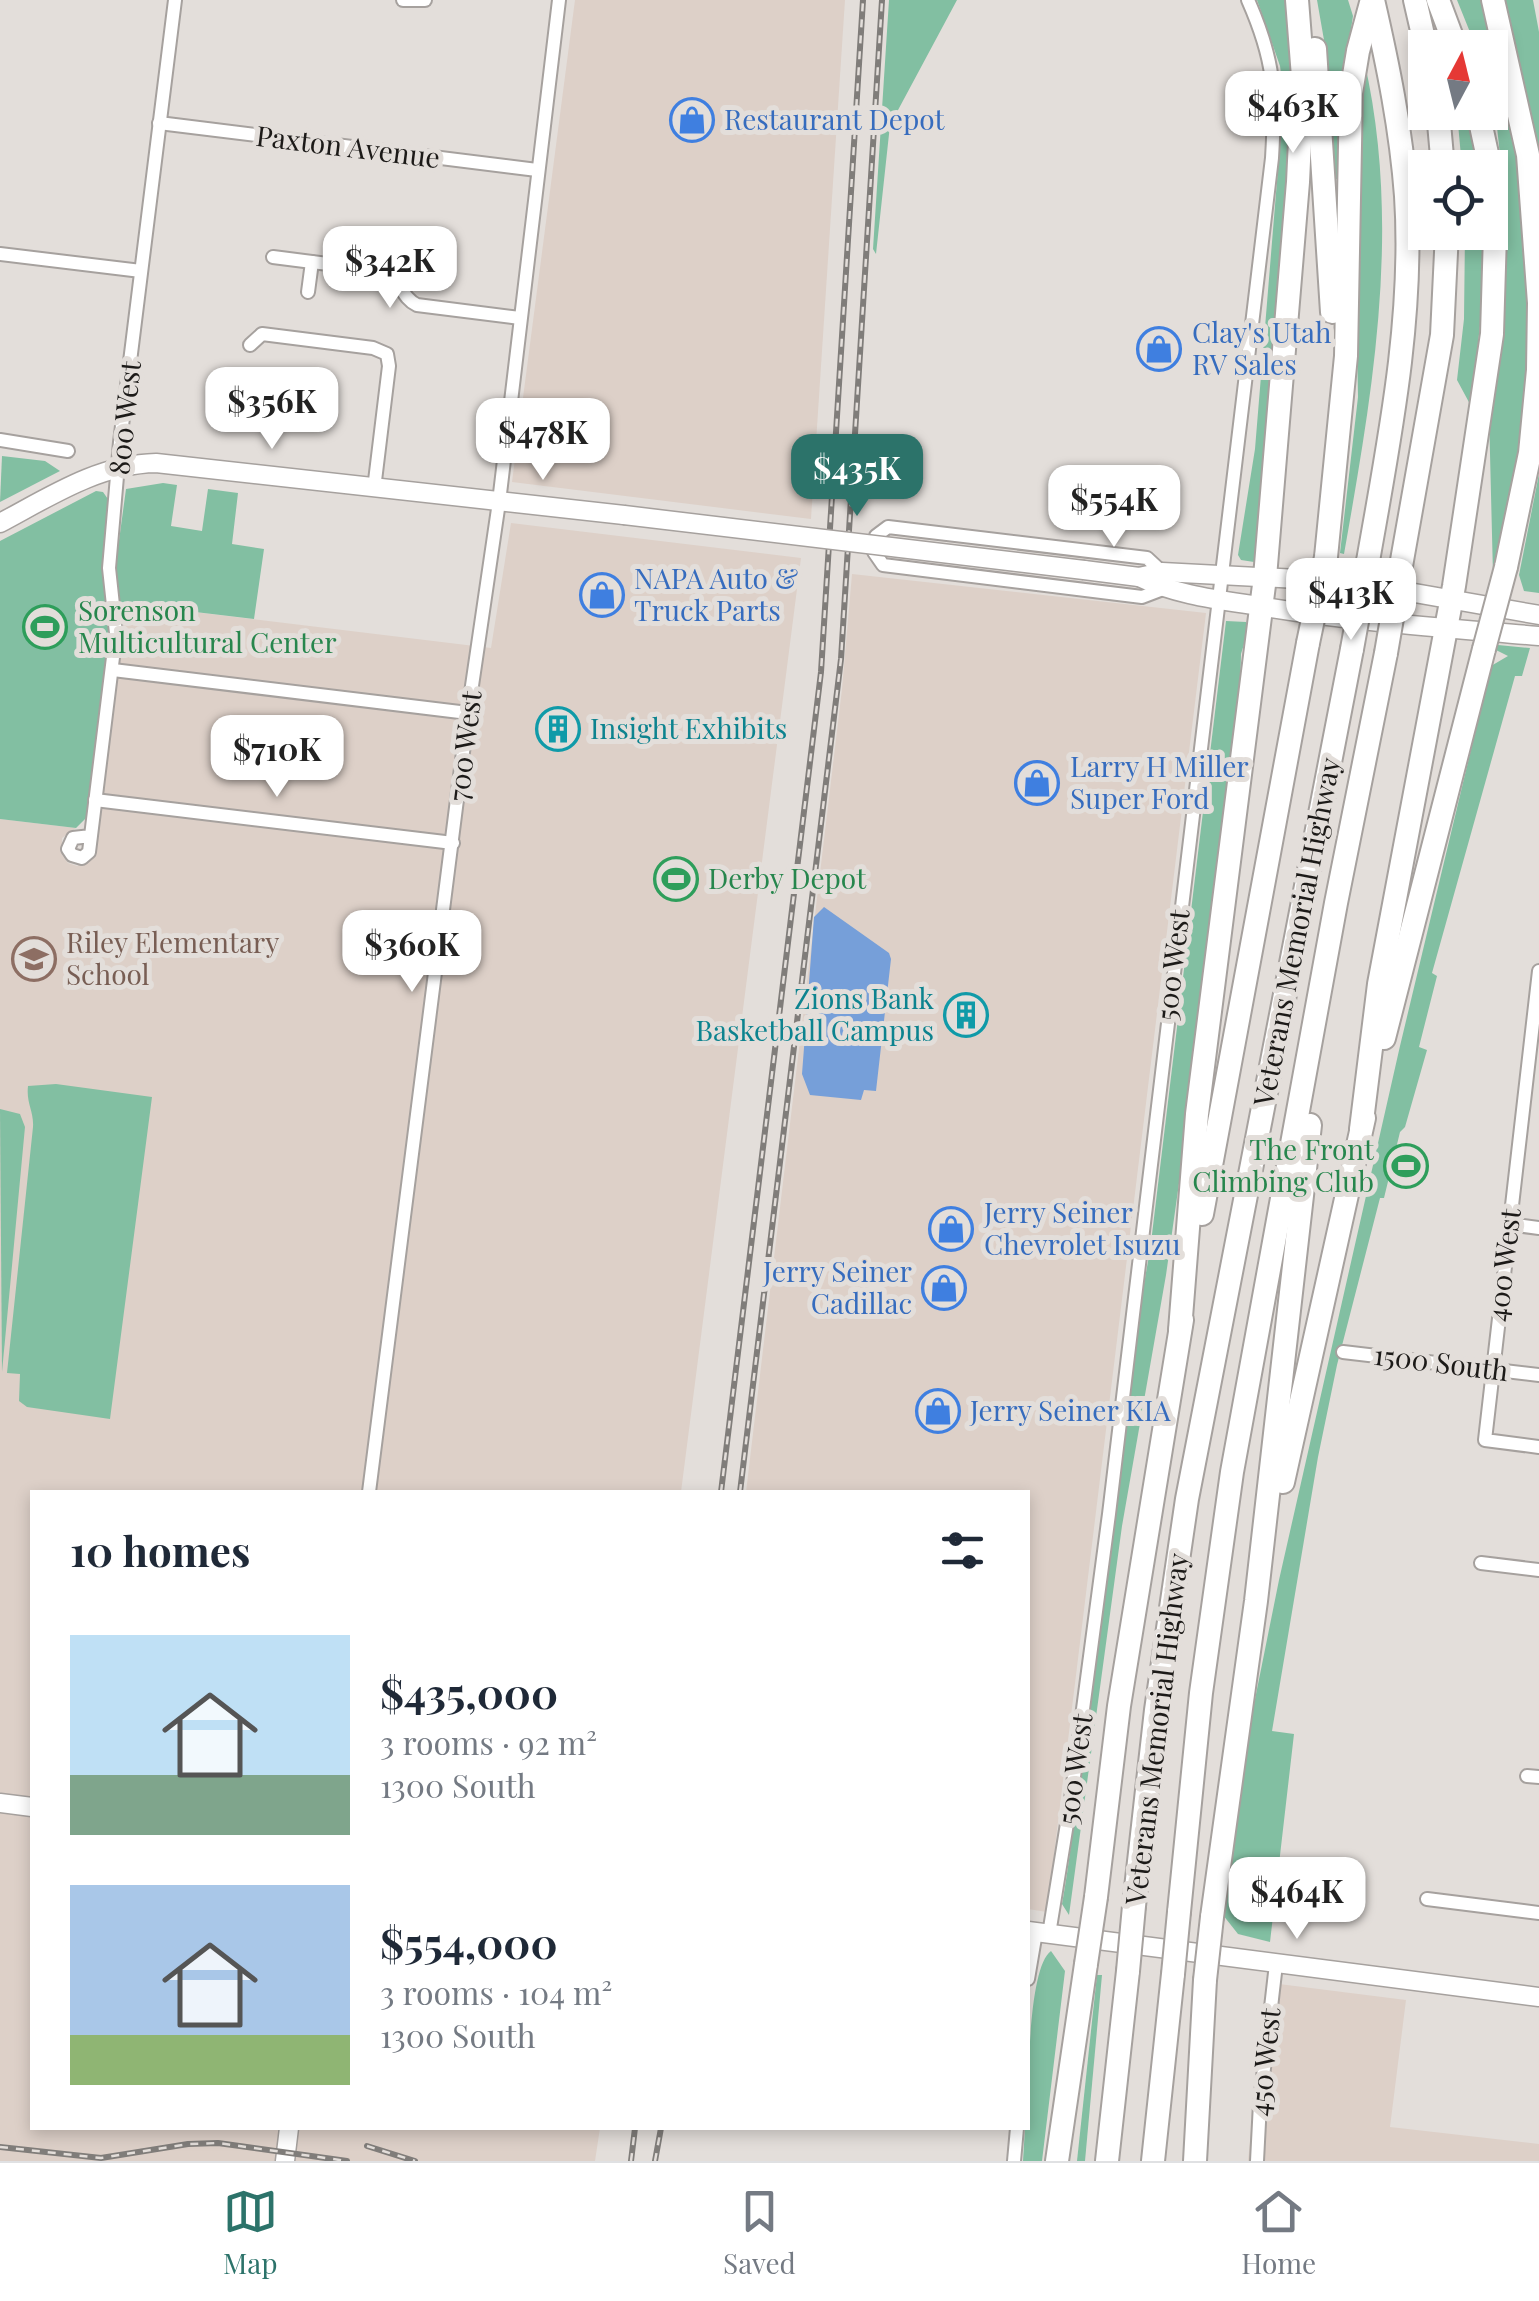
<!DOCTYPE html>
<meta charset="utf-8">
<style>
:root{--surface:#fff;--page:#f6f6f7;--text:#1f2937;--muted:#747a83;--line:#e0e1e3;--accent:#2c736a}
body{margin:0;font-family:"Playfair Display",serif;background:var(--page);color:var(--text);height:100vh;display:flex;flex-direction:column;font-size:38px;white-space:nowrap}
*{box-sizing:border-box;margin:0}
p{font-size:32px;color:var(--muted)}
.icon{flex:none;width:55px;height:55px;fill:none;stroke:currentColor;stroke-width:2;stroke-linecap:round;stroke-linejoin:round}
.map{position:relative;flex:1;overflow:hidden}
.drawer{position:absolute;left:30px;top:1490px;width:1000px;height:640px;display:flex;flex-direction:column;background:var(--surface);border-radius:0px;box-shadow:0 5px 15px #0003}
.drawer>*{flex:none}
.needle{width:65px;rotate:7deg}
.buttons{position:absolute;left:1408px;top:30px;display:grid;gap:20px}
.buttons a{display:grid;place-items:center;width:100px;height:100px;border-radius:0px;background:var(--surface);box-shadow:0 5px 15px #0003;font-size:50px}
.price{position:absolute;translate:-50% -85px;padding:0 22px;border-radius:20px;background:#fff;color:#222;font-size:32px;line-height:65px;filter:drop-shadow(0 2px 5px #0008)}
.price::after{content:'';position:absolute;left:50%;top:60px;width:30px;height:22px;margin-left:-15px;background:inherit;clip-path:polygon(0 0,100% 0,50% 100%)}
.price.active{background:var(--accent);color:#fff}
ul{padding:0;list-style:none}
li{display:flex;align-items:center;gap:30px;height:250px;padding:0 40px}
li span{display:grid;place-items:center;flex:none;width:280px;height:200px;border-radius:0px;color:#555}
li>.icon{margin-inline-start:auto}
span .icon{width:120px;height:120px;fill:#fffc;stroke-width:1}
li b{font-size:42px}
h2{display:flex;justify-content:space-between;align-items:center;height:120px;padding:0 40px;font-size:42px}
.menu{display:flex;justify-content:space-around;align-items:center;height:140px;border-top:2px solid var(--line);background:var(--surface);font-size:28px;color:var(--muted)}
.menu a{display:grid;justify-items:center;gap:5px}
.menu .active{color:var(--accent)}
.map>svg:first-child{display:block}
.built{fill:#ddd0c8}
.green{fill:#82bfa2}
.water{fill:#769fd9}
.lines{fill:none;stroke-linecap:round;stroke-linejoin:round}
.street-casing{stroke:#a6a19e;stroke-width:16}
.secondary-casing{stroke:#a6a19e;stroke-width:21}
.highway-casing{stroke:#a6a19e;stroke-width:26}
.street{stroke:#fff;stroke-width:12}
.secondary{stroke:#fff;stroke-width:18}
.highway{stroke:#fff;stroke-width:22}
.rail-casing{stroke:#807d7a;stroke-width:6}
.rail{stroke:#e3deda;stroke-width:2.5;stroke-dasharray:8;stroke-linecap:butt}
.secondary-bridge-casing{stroke:#a6a19e;stroke-width:21;stroke-linecap:butt}
.highway-bridge-casing{stroke:#a6a19e;stroke-width:26;stroke-linecap:butt}
.secondary-bridge{stroke:#fff;stroke-width:18}
.highway-bridge{stroke:#fff;stroke-width:22}
.labels{text-anchor:middle;stroke-width:10;stroke-linejoin:round;paint-order:stroke}
.shop-label{font-size:28px;fill:#366cbe;stroke:#e3deda;text-anchor:start}
.street-label{font-size:28px;fill:#1c1a18;stroke:#e3deda}
.leisure-label{font-size:28px;fill:#27864d;stroke:#e3deda;text-anchor:start}
.culture-label{font-size:28px;fill:#0d838f;stroke:#e3deda;text-anchor:start}
.education-label{font-size:28px;fill:#785e54;stroke:#e3deda;text-anchor:start}
</style>
<div class="map">
<svg width="1539" height="2161" viewBox="0 0 1539 2161">
<rect width="100%" height="100%" fill="#e3deda"/>
<!-- built -->
<g class="built">
<path d="M575,0H845L811,519L512,482Z"/>
<path d="M511,523L801,558L681,1492H32V2128H600L595,2161H0V819L76,828L62,838V855L68,863L77,866L92,857L123,636L120,603L491,648Z"/>
<path d="M852,574L1206,613L1047,1912L1028,1909V1492H746L842,689Z"/>
<path d="M1279,1984L1406,2000L1390,2127L1539,2144V2161H1248L1253,2111H1262Z"/>
</g>
<!-- green -->
<g class="green">
<path d="M889,0H957L890,125L876,254L873,249Z"/>
<path d="M1257,0H1289L1294,128L1282,233L1258,558L1254,562L1241,560L1238,555L1255,449L1284,96L1280,66Z"/>
<path d="M1317,0H1348L1353,16L1339,108V179H1332L1324,40Z"/>
<path d="M1457,0H1485L1520,171L1531,348L1521,455L1493,575L1489,413L1501,347L1507,249L1504,193L1495,108L1490,90V48L1476,47Z"/>
<path d="M1505,0H1533L1539,32V164Z"/>
<path d="M1364,60C1402,225 1373,390 1344,554L1340,553L1358,397L1354,172Z"/>
<path d="M1457,113H1471L1479,167H1462Z"/>
<path d="M1465,233H1484V290L1471,406L1457,380L1464,319Z"/>
<path d="M2,456L45,461L60,471L0,502Z"/>
<path d="M1539,474V593L1524,591L1519,575Z"/>
<path d="M163,483L177,485L171,526L202,531L208,489L238,493L232,544L264,549L254,619L120,603L115,570L126,489Z"/>
<path d="M96,491L103,492L110,502L103,573L111,631L86,818L76,828L0,819V541Z"/>
<path d="M1226,621L1246,622L1248,631L1241,654L1240,695L1189,1113L1166,1275L1122,1526L1069,1915L1062,1904C1073,1846 1076,1787 1084,1729C1104,1569 1120,1409 1150,1251Z"/>
<path d="M1498,645L1530,648L1522,676H1515L1432,973L1437,976L1419,1047L1427,1050L1405,1127L1400,1132L1384,1198H1380L1337,1365L1318,1457L1272,1731L1294,1734L1270,1942L1238,1934L1223,1915L1251,1719L1279,1580L1400,1046L1491,666L1508,656L1496,650Z"/>
<path d="M56,1084L152,1097L110,1419L27,1407L19,1401L20,1374L7,1373L33,1127C34,1111 26,1103 28,1086Z"/>
<path d="M0,1109L20,1114L25,1127L2,1372Z"/>
<path d="M1051,1951L1065,1971L1042,2161H1023L1025,2128H1028C1028,2096 1027,1968 1051,1951Z"/>
<path d="M1097,1975H1102L1085,2161H1077Z"/>
</g>
<!-- water -->
<path class="water" d="M824,907L889,953L891,959L876,1091L864,1090L861,1100L810,1095L802,1074L814,917Z"/>
<g class="lines">
<!-- street casing -->
<g class="street-casing">
<g id="street">
<path d="M403,0H425"/>
<path d="M159,123L537,170"/>
<path d="M0,254L141,271"/>
<path d="M273,257L383,271C402,278 400,297 417,305L520,318"/>
<path d="M308,292L312,262"/>
<path d="M250,345L262,334L373,348L387,354L389,366L374,489"/>
<path d="M0,440L68,451"/>
<path d="M1162,572L1147,558L888,527L876,536L874,552L883,565L1142,597L1163,589"/>
<path d="M113,670L468,713"/>
<path d="M95,800L453,843"/>
<path d="M91,836L73,838L68,849L72,855L82,858L89,852L116,633L109,568L120,442L175,0"/>
<path d="M1539,971L1485,1440L1539,1447"/>
<path d="M1508,1224L1539,1228"/>
<path d="M1343,1352L1539,1375"/>
<path d="M369,1492L468,713L499,502L559,0"/>
<path d="M1481,1563L1539,1570"/>
<path d="M1527,1776L1539,1777"/>
<path d="M1427,1899L1539,1913"/>
<path d="M1049,1934L1071,1799L1109,1514L1272,158C1276,93 1275,61 1248,0"/>
<path d="M1028,1979L1036,1932"/>
<path d="M1014,2161L1017,2128"/>
<path d="M1257,2161L1260,2103L1276,1964"/>
</g>
</g>
<!-- secondary casing -->
<g class="secondary-casing">
<g id="secondary">
<path d="M0,523C49,497 99,464 156,463L624,515"/>
<path d="M1084,570L1139,577L1162,572L1298,579L1409,592L1539,615"/>
<path d="M1139,577C1178,596 1222,600 1265,607C1356,622 1447,628 1539,636"/>
<path d="M0,1803L32,1807"/>
<path d="M1028,1931L1539,1997"/>
<path d="M285,2161L289,2128"/>
</g>
</g>
<!-- highway casing -->
<g class="highway-casing">
<g id="highway">
<path d="M1415,0L1426,48"/>
<path d="M1438,0L1456,48"/>
<path d="M1493,0L1528,155L1539,303L1538,370L1530,453L1506,567"/>
<path d="M1315,49L1332,312"/>
<path d="M1438,112L1443,168"/>
<path d="M1326,557L1346,356L1351,93L1358,51L1371,3"/>
<path d="M1368,561C1389,441 1414,318 1406,196C1401,129 1388,65 1373,0"/>
<path d="M1401,566L1442,335L1447,232"/>
<path d="M1384,1038L1484,649"/>
<path d="M1361,1129L1379,984L1454,586L1492,334L1495,234L1491,172L1478,112"/>
<path d="M1202,1214L1308,643"/>
<path d="M1180,1330L1197,1114L1265,577L1298,182L1303,77L1297,0"/>
<path d="M1283,1482L1364,1118"/>
<path d="M1096,1897L1119,1706L1182,1320"/>
<path d="M1134,1906L1156,1710L1187,1499L1352,649"/>
<path d="M1179,1912L1201,1693L1232,1472L1336,903L1386,653"/>
<path d="M1212,1917L1256,1601L1310,1125"/>
<path d="M1057,2161L1086,1964"/>
<path d="M1107,2161L1128,1971"/>
<path d="M1153,2161L1173,1974"/>
<path d="M1195,2161L1205,1980"/>
</g>
</g>
<!-- street -->
<use href="#street" class="street"/>
<!-- secondary -->
<use href="#secondary" class="secondary"/>
<!-- highway -->
<use href="#highway" class="highway"/>
<!-- rail casing -->
<g class="rail-casing">
<g id="rail">
<path d="M721,1492L821,672L863,0"/>
<path d="M740,1492L841,659L882,0"/>
<path d="M367,2146L415,2161"/>
<path d="M0,2147L101,2158L188,2144L218,2143L347,2161"/>
<path d="M631,2161L635,2128"/>
<path d="M655,2161L661,2128"/>
</g>
</g>
<!-- rail -->
<use href="#rail" class="rail"/>
<!-- secondary-bridge casing -->
<g class="secondary-bridge-casing">
<path id="secondary-bridge" d="M624,515L1084,570"/>
</g>
<!-- highway-bridge casing -->
<g class="highway-bridge-casing">
<g id="highway-bridge">
<path d="M1308,643L1326,557"/>
<path d="M1352,649L1368,561"/>
<path d="M1484,649L1506,567"/>
<path d="M1386,653L1401,566"/>
<path d="M1086,1964L1096,1897"/>
<path d="M1128,1971L1134,1906"/>
<path d="M1173,1974L1179,1912"/>
<path d="M1205,1980L1212,1917"/>
</g>
</g>
<!-- secondary-bridge -->
<use href="#secondary-bridge" class="secondary-bridge"/>
<!-- highway-bridge -->
<use href="#highway-bridge" class="highway-bridge"/>
</g>
<!-- icons -->
<defs>
<g id="shop-ring" transform="scale(2.25)"><circle r="9.5" fill="#e3deda" stroke="#3f7fe0" stroke-width="1.5"/><path d="M-5-2.5h2.3a2.7 3.5 0 0 1 5.4 0H5L5.5 6h-11ZM-1.5-2.5h3a1.5 2.3 0 0 0-3 0Z" fill="#3f7fe0"/></g>
<g id="stadium-ring" transform="scale(2.25)"><circle r="9.5" fill="#e3deda" stroke="#2e9e5b" stroke-width="1.5"/><path d="M0-5a6.5 5 0 1 0 0 10a6.5 5 0 1 0 0-10ZM-3.5-1.8h7v3.6h-7Z" fill="#2e9e5b"/></g>
<g id="building-ring" transform="scale(2.25)"><circle r="9.5" fill="#e3deda" stroke="#0f9aa8" stroke-width="1.5"/><path d="M-4-6H4V6H1V3H-1V6H-4ZM-2.5-4.3h1.7v1.8h-1.7ZM.8-4.3h1.7v1.8H.8ZM-2.5-1h1.7V.8h-1.7ZM.8-1h1.7V.8H.8Z" fill="#0f9aa8"/></g>
<g id="school-ring" transform="scale(2.25)"><circle r="9.5" fill="#e3deda" stroke="#8d6e63" stroke-width="1.5"/><path d="M0-5L7-2L0 1L-7-2ZM-4 1L0 2.5L4 1V4Q0 6-4 4Z" fill="#8d6e63"/></g>
</defs>
<g fill-rule="evenodd">
<use href="#shop-ring" x="692" y="120"/>
<use href="#shop-ring" x="1159" y="349"/>
<use href="#shop-ring" x="602" y="595"/>
<use href="#stadium-ring" x="45" y="627"/>
<use href="#building-ring" x="558" y="729"/>
<use href="#shop-ring" x="1037" y="783"/>
<use href="#stadium-ring" x="676" y="879"/>
<use href="#school-ring" x="34" y="959"/>
<use href="#building-ring" x="966" y="1015"/>
<use href="#stadium-ring" x="1406" y="1166"/>
<use href="#shop-ring" x="951" y="1229"/>
<use href="#shop-ring" x="944" y="1288"/>
<use href="#shop-ring" x="938" y="1411"/>
</g>
<g class="labels">
<!-- shop labels -->
<g class="shop-label">
<text x="724" y="130">Restaurant Depot</text>
<text x="1192" y="343">Clay's Utah<tspan x="1192" dy="32">RV Sales</tspan></text>
<text x="634" y="589">NAPA Auto &amp;<tspan x="634" dy="32">Truck Parts</tspan></text>
<text x="1070" y="777">Larry H Miller<tspan x="1070" dy="32">Super Ford</tspan></text>
<text x="984" y="1223">Jerry Seiner<tspan x="984" dy="32">Chevrolet Isuzu</tspan></text>
<text x="912" y="1282" text-anchor="end">Jerry Seiner<tspan x="912" dy="32">Cadillac</tspan></text>
<text x="970" y="1421">Jerry Seiner KIA</text>
</g>
<!-- street labels -->
<g class="street-label">
<text transform="translate(348 147) rotate(7)" y="10">Paxton Avenue</text>
<text transform="translate(125 418) rotate(-84)" y="10">800 West</text>
<text transform="translate(465 746) rotate(-83)" y="10">700 West</text>
<text transform="translate(1297 932) rotate(-79)" y="10">Veterans Memorial Highway</text>
<text transform="translate(1173 965) rotate(-83)" y="10">500 West</text>
<text transform="translate(1504 1265) rotate(-83)" y="10">400 West</text>
<text transform="translate(1441 1363) rotate(7)" y="10">1500 South</text>
<text transform="translate(1157 1729) rotate(-83)" y="10">Veterans Memorial Highway</text>
<text transform="translate(1075 1769) rotate(-82)" y="10">500 West</text>
<text transform="translate(1265 2062) rotate(-84)" y="10">450 West</text>
</g>
<!-- leisure labels -->
<g class="leisure-label">
<text x="78" y="621">Sorenson<tspan x="78" dy="32">Multicultural Center</tspan></text>
<text x="708" y="889">Derby Depot</text>
<text x="1374" y="1160" text-anchor="end">The Front<tspan x="1374" dy="32">Climbing Club</tspan></text>
</g>
<!-- culture labels -->
<g class="culture-label">
<text x="590" y="739">Insight Exhibits</text>
<text x="934" y="1009" text-anchor="end">Zions Bank<tspan x="934" dy="32">Basketball Campus</tspan></text>
</g>
<!-- education labels -->
<g class="education-label">
<text x="66" y="953">Riley Elementary<tspan x="66" dy="32">School</tspan></text>
</g>
</g>
</svg>
<div class="buttons">
<a><svg class="needle" viewBox="-14 -14 28 28"><path d="M0-13l5 13h-10z" fill="#e53935"/><path d="M0 13l5-13h-10z" fill="#747a83"/></svg></a>
<a><svg class="icon" aria-label="locate" viewBox="0 0 24 24"><circle cx="12" cy="12" r="6"/><path d="M12 2v4M12 18v4M2 12h4M18 12h4"/></svg></a>
</div>
<b class="price" style="left:1293px;top:156px">$463K</b>
<b class="price" style="left:390px;top:311px">$342K</b>
<b class="price" style="left:272px;top:452px">$356K</b>
<b class="price" style="left:543px;top:483px">$478K</b>
<b class="price active" style="left:857px;top:519px">$435K</b>
<b class="price" style="left:1114px;top:550px">$554K</b>
<b class="price" style="left:1351px;top:643px">$413K</b>
<b class="price" style="left:277px;top:800px">$710K</b>
<b class="price" style="left:412px;top:995px">$360K</b>
<b class="price" style="left:1297px;top:1942px">$464K</b>
<section class="drawer">
<h2>10 homes<svg class="icon" aria-label="filters" viewBox="0 0 24 24"><path d="M4 7h16M4 17h16"/><circle cx="9" cy="7" r="2"/><circle cx="15" cy="17" r="2"/></svg></h2>
<ul>
<li><span style="background:linear-gradient(#bfe0f5 70%,#7fa58c 0)"><svg class="icon" aria-label="home" viewBox="0 0 24 24"><path d="M3 11l9-7 9 7M6 9v11h12V9"/></svg></span><div><b>$435,000</b><p>3 rooms · 92 m²</p><p>1300 South</p></div></li>
<li><span style="background:linear-gradient(#a9c7e8 75%,#8fb573 0)"><svg class="icon" aria-label="home" viewBox="0 0 24 24"><path d="M3 11l9-7 9 7M6 9v11h12V9"/></svg></span><div><b>$554,000</b><p>3 rooms · 104 m²</p><p>1300 South</p></div></li>
</ul>
</section>
</div>
<nav class="menu">
<a class="active"><svg class="icon" aria-label="map" viewBox="0 0 24 24"><path d="M3 6l6-2 6 2 6-2v14l-6 2-6-2-6 2zM9 4v14M15 6v14"/></svg>Map</a>
<a><svg class="icon" aria-label="saved" viewBox="0 0 24 24"><path d="M7 4h10v16l-5-4-5 4z"/></svg>Saved</a>
<a><svg class="icon" aria-label="home" viewBox="0 0 24 24"><path d="M3 11l9-7 9 7M6 9v11h12V9"/></svg>Home</a>
</nav>
